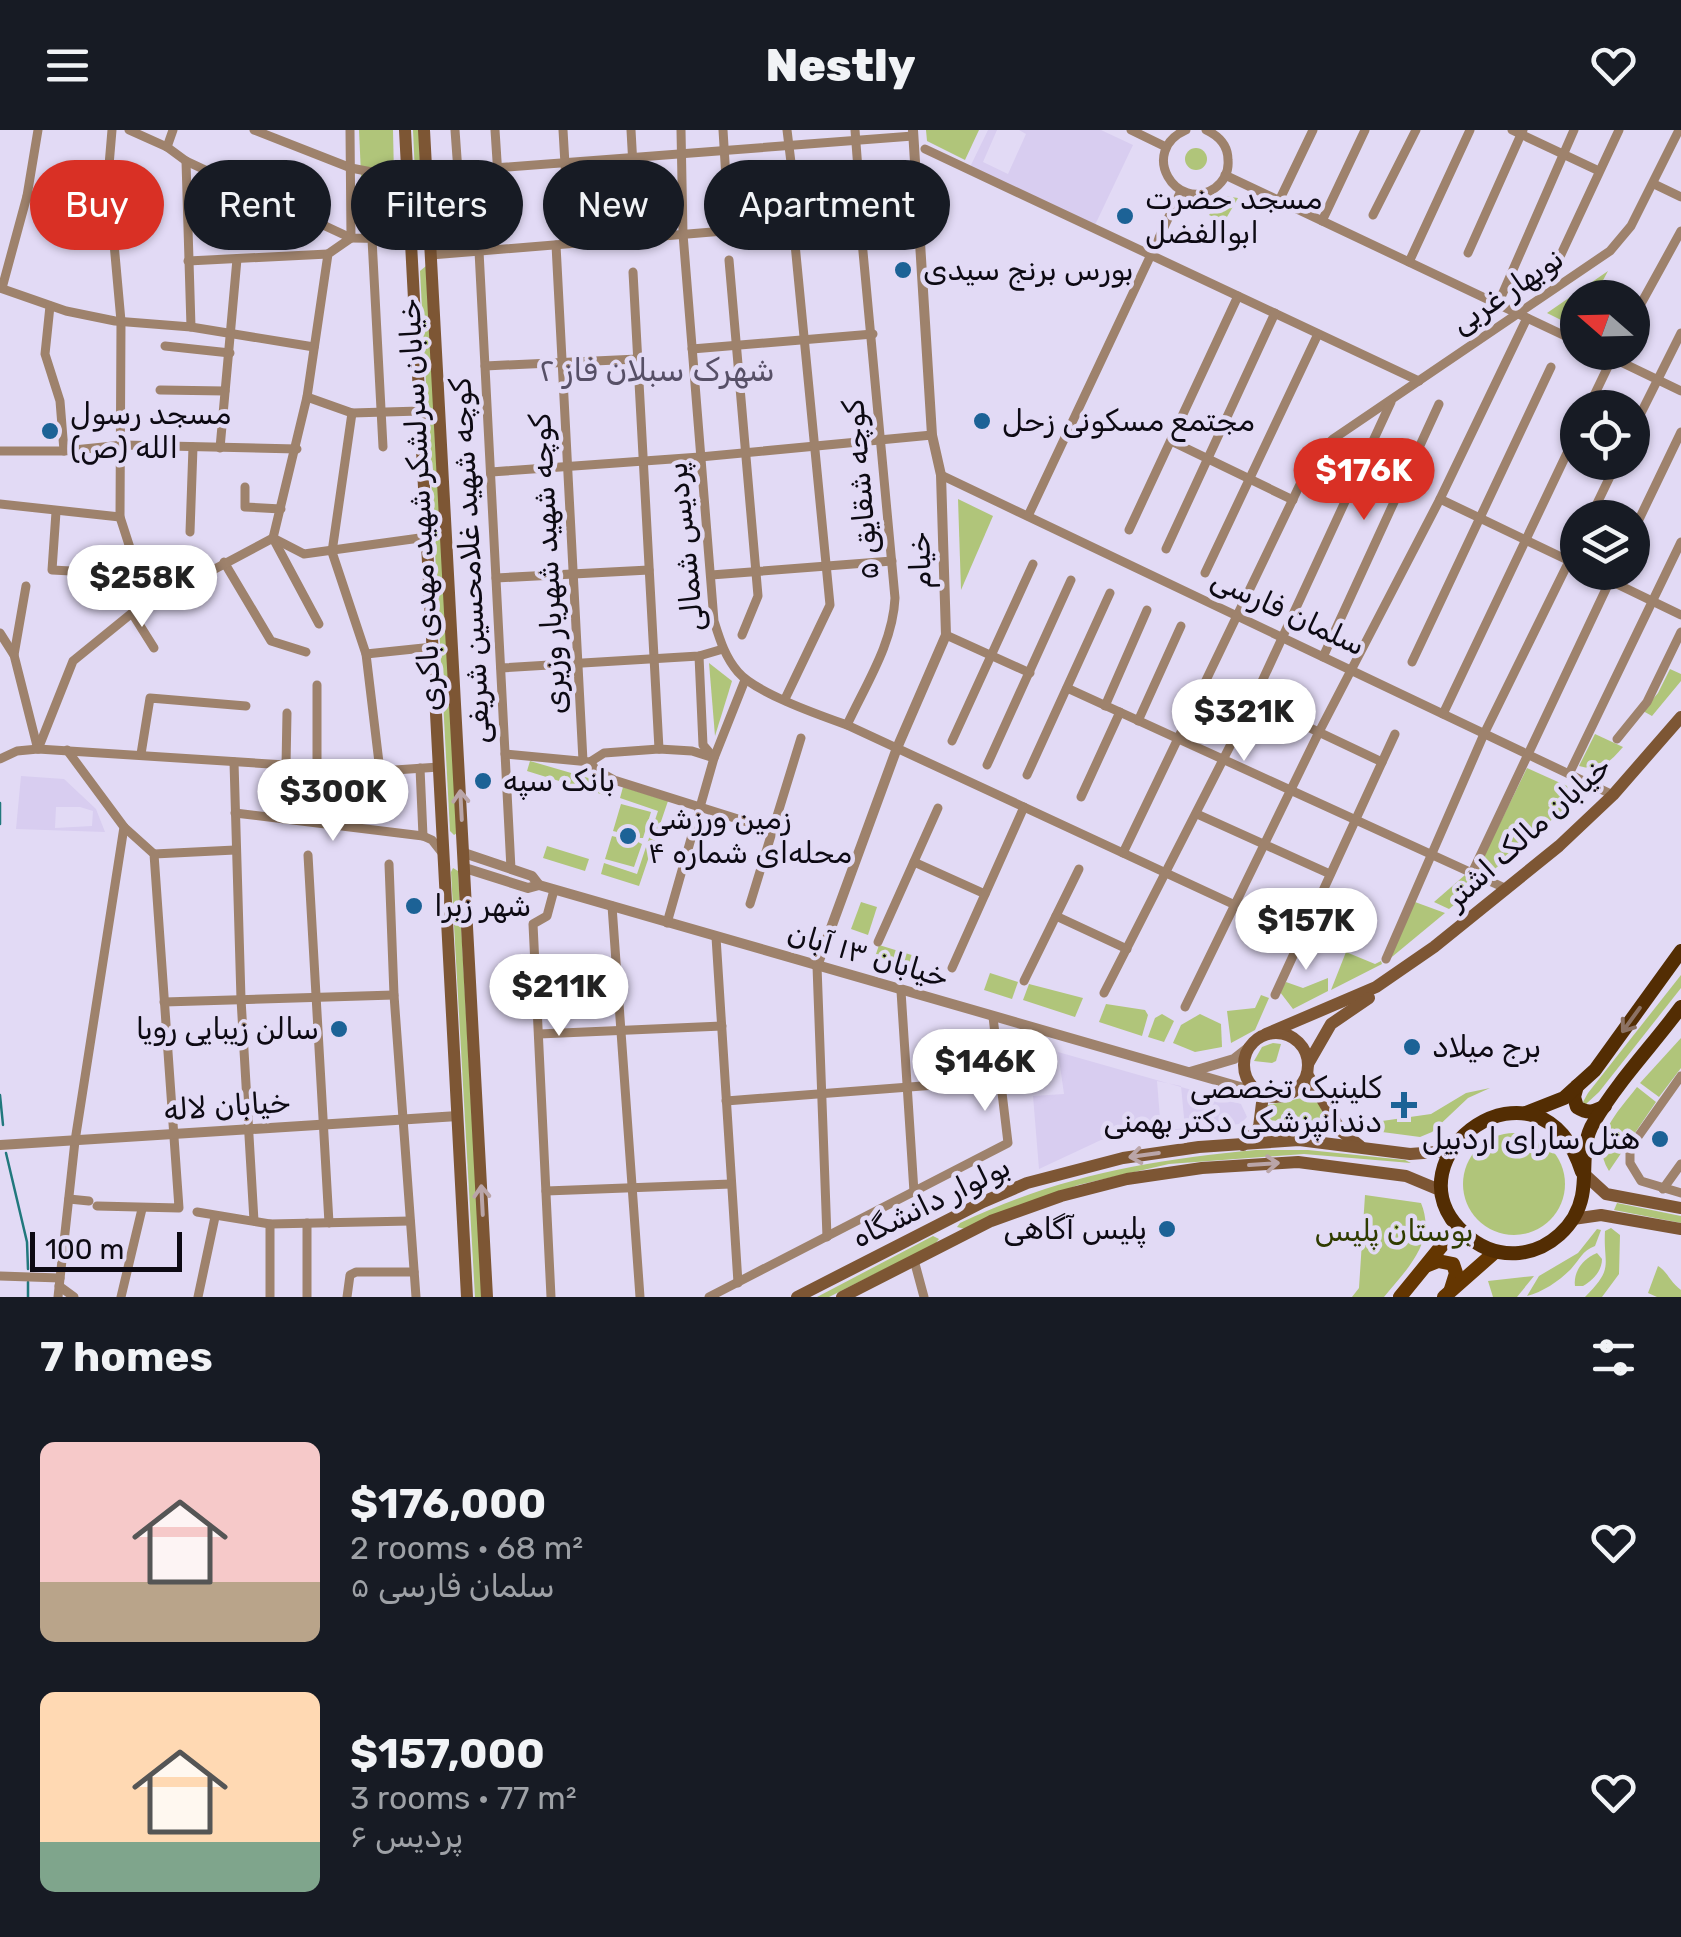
<!DOCTYPE html>
<meta charset="utf-8">
<style>
:root{--surface:#171b24;--page:#20242c;--text:#f1f3f6;--muted:#9ea1a6;--accent:#d93025}
body{margin:0;font-family:Rubik,"Noto Sans Arabic",sans-serif;background:var(--page);color:var(--text);height:100vh;display:flex;flex-direction:column;font-size:38px;white-space:nowrap}
*{box-sizing:border-box;margin:0}
p{font-size:32px;color:var(--muted)}
.icon{flex:none;width:55px;height:55px;fill:none;stroke:currentColor;stroke-width:2;stroke-linecap:round;stroke-linejoin:round}
.map{position:relative;height:1167px;overflow:hidden}
.side{display:flex;flex-direction:column;background:var(--surface);flex:1}
.side>*{flex:none}
.top-card{position:absolute;left:30px;top:30px;width:1000px;height:90px;display:flex;gap:20px}
.needle{width:65px;rotate:290deg}
.fabs{position:absolute;left:1560px;top:150px;display:grid;gap:20px}
.fabs a{display:grid;place-items:center;width:90px;height:90px;border-radius:50%;background:var(--surface);box-shadow:0 2px 8px #0004;font-size:50px}
.scale{position:absolute;left:30px;bottom:25px;width:152px;box-sizing:border-box;padding-left:10px;border:5px solid #0d0a13;border-top:0;font-size:28px;line-height:35px;white-space:nowrap;color:#0d0a13;-webkit-text-stroke:8px #e2daf5;paint-order:stroke}
.price{position:absolute;translate:-50% -85px;padding:0 22px;border-radius:35px;background:#fff;color:#222;font-size:32px;line-height:65px;filter:drop-shadow(0 2px 5px #0008)}
.price::after{content:'';position:absolute;left:50%;top:60px;width:30px;height:22px;margin-left:-15px;background:inherit;clip-path:polygon(0 0,100% 0,50% 100%)}
.price.on{background:var(--accent);color:#fff}
ul{padding:0;list-style:none}
li{display:flex;align-items:center;gap:30px;height:250px;padding:0 40px}
li span{display:grid;place-items:center;flex:none;width:280px;height:200px;border-radius:15px;color:#555}
li>.icon{margin-inline-start:auto}
span .icon{width:120px;height:120px;fill:#fffc;stroke-width:1}
li b{font-size:42px}
h2{display:flex;justify-content:space-between;align-items:center;height:120px;padding:0 40px;font-size:42px}
.pill{padding:0 35px;border-radius:45px;background:var(--surface);box-shadow:0 2px 8px #0004;font-size:35px;line-height:90px}
.pill.on{background:var(--accent);color:#fff}
header{display:flex;justify-content:space-between;align-items:center;height:130px;padding:0 40px;background:var(--surface);font-size:45px;font-weight:800}
.map>svg:first-child{display:block}
.built{fill:#d8cdf0;fill-rule:evenodd}
.green{fill:#b0c57a}
.lines{fill:none;stroke-linecap:round;stroke-linejoin:round}
.stream{stroke:#21787d;stroke-width:2.5}
.minor{stroke:#9e826c;stroke-width:9}
.tertiary{stroke:#9e826c;stroke-width:10}
.secondary{stroke:#7d5634;stroke-width:12}
.primary{stroke:#643601;stroke-width:14}
.trunk{stroke:#532d03;stroke-width:14}
.oneway{stroke:#baa5a8}
.oneway2{stroke:#8c7264}
.poi-dot{fill:#1c6296;stroke:#e2daf5;stroke-width:4}
.labels{text-anchor:middle;stroke-width:9;stroke-linejoin:round;paint-order:stroke}
.poi-label{font-size:30px;fill:#0d0a13;stroke:#e2daf5;text-anchor:start}
.street-label{font-size:30px;fill:#0d0a13;stroke:#e2daf5}
.park-label{font-size:30px;fill:#303c00;stroke:#e2daf5}
.neighbourhood-label{font-size:32px;fill:#575067;stroke:#e2daf5}
</style>
<header><svg class="icon" aria-label="menu" viewBox="0 0 24 24"><path d="M4 6h16M4 12h16M4 18h16"/></svg>Nestly<svg class="icon" aria-label="heart" viewBox="0 0 24 24"><path d="M12 20l-8-8c-3-5 5-10 8-4 3-6 11-1 8 4z"/></svg></header>
<div class="map">
<svg width="1681" height="1167" viewBox="0 0 1681 1167">
<rect width="100%" height="100%" fill="#e2daf5"/>
<!-- built -->
<g class="built">
<path d="M988,0H997L983,32L1008,44L1026,4L1019,0H1101L1133,15L1095,95L970,37Z"/>
<path d="M21,646L64,649L96,679L105,702L16,699ZM56,677H80L93,681L92,696L55,698Z"/>
<path d="M1058,922L1241,974L1247,987L1240,994L1154,1002L1144,999L1145,1003L1101,1010L1039,1039L1033,966L1064,964ZM1157,951L1181,956L1185,998L1161,1001Z"/>
</g>
<!-- green -->
<g class="green">
<path d="M359,0H393L395,93L363,89Z"/>
<path d="M413,0H419L422,93L417,89Z"/>
<path d="M926,0H979L965,30L927,11Z"/>
<circle cx="1196" cy="29" r="11"/>
<path d="M1224,66L1238,68L1224,92L1209,85Z"/>
<path d="M426,136L457,703L454,705L450,701L420,141Z"/>
<path d="M1608,141L1594,167L1578,168L1577,198L1547,183Z"/>
<path d="M958,369L993,386L961,460Z"/>
<path d="M709,533L732,551L715,606Z"/>
<path d="M1670,539L1681,544V551L1652,586L1643,581L1658,563Z"/>
<path d="M1595,604L1623,617C1609,633 1600,642 1579,636Z"/>
<path d="M530,631L609,654L604,665L527,641Z"/>
<path d="M1527,638L1567,656L1571,673L1489,744L1478,738Z"/>
<path d="M623,657L668,671L639,756L601,744L604,733L637,744L658,681L620,668Z"/>
<path d="M621,674L651,682L643,708H639L638,712L642,714L634,737L605,729L612,706L616,707L617,702L613,701Z"/>
<path d="M547,716L589,729L585,741L543,728Z"/>
<path d="M453,738L458,741L482,1167H475L451,742Z"/>
<path d="M1465,745L1482,752L1449,779L1434,772Z"/>
<path d="M861,772L877,777L868,805L851,799Z"/>
<path d="M1415,772L1445,783L1387,831Z"/>
<path d="M879,815L915,826L911,838L875,827Z"/>
<path d="M1346,822L1375,834L1381,831L1382,834L1331,860Z"/>
<path d="M990,843L1018,852L1012,869L984,860Z"/>
<path d="M1681,845V858L1599,962L1586,974L1583,972L1588,963Z"/>
<path d="M1328,848V861L1293,879L1280,862L1286,852L1303,858Z"/>
<path d="M1029,854L1083,868L1075,887L1023,870Z"/>
<path d="M1261,865L1269,868L1255,900L1231,913L1227,881L1255,878Z"/>
<path d="M1106,874L1145,880L1148,885L1142,906L1099,892Z"/>
<path d="M1162,884L1174,891L1164,912L1148,907L1155,888Z"/>
<path d="M1200,884L1221,894L1222,917L1195,922L1173,913L1181,895Z"/>
<path d="M1681,908V938L1659,967L1640,953Z"/>
<path d="M1273,913L1281,914L1276,931L1272,933L1254,931L1262,917Z"/>
<path d="M1637,957L1656,972L1609,1041C1589,1009 1618,982 1637,957Z"/>
<path d="M1490,958L1468,968L1432,1002L1420,1007L1367,1000L1361,994L1431,984L1466,963Z"/>
<path d="M1315,961L1327,995L1268,990V975L1302,968Z"/>
<circle cx="1514" cy="1054" r="51"/>
<path d="M1256,1020H1308L1405,1030L1411,1033L1304,1024L1169,1034L1078,1055L965,1099L957,1097L960,1093C1059,1046 1148,1030 1256,1020Z"/>
<path d="M1365,1065L1421,1073C1437,1111 1407,1139 1384,1167H1352L1359,1158Z"/>
<path d="M1617,1073L1681,1086V1093L1614,1080Z"/>
<path d="M1611,1098L1620,1105L1619,1144L1602,1167H1585C1615,1137 1603,1136 1605,1101Z"/>
<path d="M1597,1099L1601,1100L1595,1116C1582,1121 1580,1129 1571,1139C1559,1151 1543,1162 1527,1166L1539,1146L1578,1123Z"/>
<path d="M933,1106L939,1109L935,1114L829,1167H817Z"/>
<path d="M1597,1123L1602,1129C1602,1141 1593,1150 1583,1156H1575C1573,1141 1584,1128 1597,1123Z"/>
<path d="M1658,1136C1667,1141 1670,1152 1681,1160V1167H1657L1648,1163Z"/>
<path d="M1534,1146L1517,1167H1493L1488,1151Z"/>
</g>
<g class="lines">
<!-- stream -->
<g class="stream">
<path d="M0,673V694"/>
<path d="M0,965L3,995"/>
<path d="M6,1023L27,1112L28,1139"/>
<path d="M28,1167V1152"/>
</g>
<!-- minor -->
<g class="minor">
<path d="M112,0L108,47L121,191L120,387L131,421L128,444"/>
<path d="M129,0L167,17L186,31L351,108L411,109"/>
<path d="M254,0L351,38L408,49"/>
<path d="M455,0L463,111"/>
<path d="M495,0L501,92"/>
<path d="M563,0L568,86"/>
<path d="M631,0L637,108"/>
<path d="M681,0L683,104L714,491C720,510 725,527 738,542C756,563 819,585 847,595L1235,775"/>
<path d="M723,0L728,81"/>
<path d="M787,0L795,65"/>
<path d="M855,0L860,66"/>
<path d="M1131,0L1166,17"/>
<path d="M1186,0C1138,21 1176,84 1215,58C1224,51 1229,41 1228,30C1228,15 1219,6 1206,0"/>
<path d="M1512,0L1599,41"/>
<path d="M167,17L173,0"/>
<path d="M925,19L1419,251"/>
<path d="M186,31L191,197"/>
<path d="M442,42L913,6"/>
<path d="M1225,45L1578,212"/>
<path d="M1654,54L1681,67"/>
<path d="M27,66L59,74"/>
<path d="M1279,71L1313,0"/>
<path d="M1373,85L1416,0"/>
<path d="M1322,91L1365,0"/>
<path d="M372,109L383,317"/>
<path d="M556,115L583,631"/>
<path d="M479,121L511,739"/>
<path d="M1468,123L1523,0"/>
<path d="M431,125L919,85"/>
<path d="M729,130L758,466L742,505"/>
<path d="M188,131L328,124"/>
<path d="M1409,132L1470,0"/>
<path d="M1557,133L1619,0"/>
<path d="M633,142L659,619"/>
<path d="M0,158L66,181L115,191L191,197L314,217"/>
<path d="M2,158L27,66L38,0"/>
<path d="M1498,174L1574,0"/>
<path d="M50,176L45,224L60,271L64,321"/>
<path d="M1632,190L1681,101"/>
<path d="M165,216L230,223"/>
<path d="M692,219L873,204"/>
<path d="M1600,222L1681,261"/>
<path d="M485,236L638,229"/>
<path d="M160,260L225,261"/>
<path d="M307,267L352,283L420,281"/>
<path d="M1588,278L1615,222"/>
<path d="M352,283L332,422L366,524L380,641"/>
<path d="M1632,301L1681,203"/>
<path d="M1171,311L1293,370"/>
<path d="M220,318L237,129"/>
<path d="M1323,319L1403,354"/>
<path d="M0,321H64L123,315L297,319"/>
<path d="M491,342L700,327L932,305"/>
<path d="M941,345L1613,665"/>
<path d="M245,357V377L281,379"/>
<path d="M1440,369L1578,435"/>
<path d="M0,374L120,387"/>
<path d="M56,382L52,440L128,444L183,453"/>
<path d="M1028,386L1181,61"/>
<path d="M1590,388L1617,332"/>
<path d="M1129,400L1238,166"/>
<path d="M190,402L193,317"/>
<path d="M1632,404L1681,302"/>
<path d="M273,408L307,267L328,124L351,108L350,0"/>
<path d="M273,408L304,424L427,407"/>
<path d="M274,410L319,494"/>
<path d="M1166,419L1275,183"/>
<path d="M224,432L271,511L306,522"/>
<path d="M1592,442L1681,485"/>
<path d="M1205,443L1318,204"/>
<path d="M711,445L892,431"/>
<path d="M496,448L649,440"/>
<path d="M132,483L154,518"/>
<path d="M0,503L14,525L37,616"/>
<path d="M946,505L1030,543"/>
<path d="M366,524L433,517"/>
<path d="M14,525L26,456"/>
<path d="M1323,527L1439,274"/>
<path d="M1412,532L1551,237"/>
<path d="M501,538L699,526L723,519"/>
<path d="M317,555V637"/>
<path d="M1067,558L1507,759"/>
<path d="M785,569L830,475L795,114"/>
<path d="M1253,571L1382,632"/>
<path d="M1105,576L1147,480"/>
<path d="M1443,584L1578,300"/>
<path d="M1138,591L1181,496"/>
<path d="M847,595C866,554 893,513 895,468L862,111"/>
<path d="M1617,609L1647,572L1681,502"/>
<path d="M952,611L1033,434"/>
<path d="M38,619L73,531L132,483L273,408"/>
<path d="M141,624L150,568L246,576"/>
<path d="M505,624L590,632L604,623L659,619L692,621L714,628L703,615L699,526"/>
<path d="M0,629L17,621L38,619L380,641L439,637"/>
<path d="M234,632L241,869L254,1091"/>
<path d="M590,632L596,640L614,650L773,700"/>
<path d="M987,635L1071,450"/>
<path d="M286,636L287,583"/>
<path d="M420,638L423,706"/>
<path d="M1569,644L1681,412"/>
<path d="M1027,645L1110,463"/>
<path d="M1081,667L1120,582"/>
<path d="M235,683L423,706L432,710L443,724"/>
<path d="M1197,684L1330,744"/>
<path d="M1123,723L1306,342L1317,324L1333,309L1610,121L1631,96L1679,0"/>
<path d="M154,724L235,720"/>
<path d="M308,725L329,1093"/>
<path d="M914,732L985,764"/>
<path d="M389,734L394,865L416,1167"/>
<path d="M1472,743L1614,442"/>
<path d="M750,774L801,608"/>
<path d="M612,776L640,1167"/>
<path d="M1056,786L1127,819"/>
<path d="M667,793L714,628L745,550"/>
<path d="M716,807L738,1153"/>
<path d="M878,812L938,678"/>
<path d="M1386,829L1484,604L1578,413"/>
<path d="M817,836L827,1107"/>
<path d="M952,838L1024,677"/>
<path d="M1024,851L1079,739"/>
<path d="M901,861L914,1062"/>
<path d="M1104,863L1253,571L1391,272"/>
<path d="M1275,865L1395,604"/>
<path d="M164,872L394,865"/>
<path d="M1185,877L1319,602L1440,369L1527,188"/>
<path d="M539,904L722,896"/>
<path d="M1681,946L1630,1018V1033L1641,1051L1681,1063"/>
<path d="M726,971L1001,950"/>
<path d="M1663,1059L1681,1034"/>
<path d="M546,1061L731,1054"/>
<path d="M69,1069L89,1071"/>
<path d="M97,1076L179,1078L154,724L124,697"/>
<path d="M197,1082L270,1094L410,1091"/>
<path d="M307,1093V1167"/>
<path d="M270,1094V1167"/>
<path d="M914,1130L924,1167"/>
<path d="M0,1146L60,1148"/>
<path d="M59,1156L74,1167"/>
<path d="M58,1167L75,1011L124,697L67,620"/>
<path d="M121,1167L142,1079"/>
<path d="M198,1167L215,1087"/>
<path d="M347,1167L350,1145L356,1142H414"/>
<path d="M551,1167L533,794L547,786L554,760"/>
<path d="M709,1167L1008,1013L993,887"/>
</g>
<!-- tertiary -->
<g class="tertiary">
<path d="M464,723L532,746L539,755"/>
<path d="M465,738L528,758L539,755L1254,961"/>
<path d="M817,836L897,618L946,505L941,345L932,305L913,0"/>
<path d="M1190,942L1234,929L1248,918"/>
<path d="M0,1015L458,986"/>
</g>
<!-- secondary -->
<g class="secondary">
<path d="M405,0L467,1167"/>
<path d="M424,0L487,1167"/>
<circle cx="1276" cy="935" r="32"/>
<path d="M1266,904L1376,857L1434,817L1559,716L1613,665L1681,587"/>
<path d="M1308,934L1331,894L1369,868"/>
<path d="M1307,944L1341,1001L1360,1016"/>
<path d="M1243,1015L1259,997L1263,965"/>
<path d="M1582,1042L1606,1064L1681,1078"/>
<path d="M1573,1089L1601,1085L1681,1099"/>
<path d="M797,1167L983,1072L1027,1053L1123,1028L1199,1017L1299,1010L1410,1024L1450,1021"/>
<path d="M842,1167L991,1091L1061,1066L1127,1049L1202,1038L1298,1032L1406,1046L1442,1061"/>
</g>
<!-- primary -->
<g class="primary">
<path d="M1428,1135L1438,1131L1453,1134L1456,1143L1451,1159"/>
<path d="M1400,1167L1457,1097"/>
<path d="M1444,1167L1495,1122"/>
</g>
<!-- trunk -->
<g class="trunk">
<path d="M1577,956L1574,967L1577,977C1588,984 1594,982 1605,976"/>
<path d="M1526,983L1564,968L1595,940L1681,821"/>
<path d="M1582,1042C1541,911 1382,1028 1464,1103C1479,1117 1498,1125 1519,1123C1549,1120 1576,1096 1582,1066C1587,1042 1580,1014 1594,992C1618,951 1653,915 1681,877"/>
</g>
</g>
<!-- one-way arrows -->
<defs><path id="oneway-shaft" d="M-6 0H5M1.5-3L5.5 0L1.5 3" fill="none" stroke-width="1.6" stroke-linecap="round" stroke-linejoin="round" transform="scale(2.5)"/></defs>
<g class="oneway">
<use href="#oneway-shaft" transform="translate(461 675) rotate(-93)"/>
<use href="#oneway-shaft" transform="translate(1144 1025) rotate(172)"/>
<use href="#oneway-shaft" transform="translate(1264 1034) rotate(-4)"/>
<use href="#oneway-shaft" transform="translate(482 1070) rotate(-93)"/>
</g>
<use class="oneway2" href="#oneway-shaft" transform="translate(1631 890) rotate(126)"/>
<!-- markers -->
<g class="poi-dot">
<circle cx="1125" cy="86" r="10"/>
<circle cx="903" cy="140" r="10"/>
<circle cx="982" cy="291" r="10"/>
<circle cx="50" cy="301" r="10"/>
<circle cx="483" cy="651" r="10"/>
<circle cx="628" cy="706" r="10"/>
<circle cx="414" cy="776" r="10"/>
<circle cx="339" cy="899" r="10"/>
<circle cx="1412" cy="917" r="10"/>
<path d="M1399 960h10v10h10v10h-10v10h-10v-10h-10v-10h10z"/>
<circle cx="1660" cy="1009" r="10"/>
<circle cx="1167" cy="1099" r="10"/>
</g>
<g class="labels">
<!-- poi labels -->
<g class="poi-label">
<text x="1145" y="79">مسجد حضرت<tspan x="1145" dy="34">ابوالفضل</tspan></text>
<text x="923" y="150">بورس برنج سیدی</text>
<text x="70" y="294">مسجد رسول<tspan x="70" dy="34">الله (ص)</tspan></text>
<text x="1002" y="301">مجتمع مسکونی زحل</text>
<text x="503" y="661">بانک سپه</text>
<text x="648" y="699">زمین ورزشی<tspan x="648" dy="34">محله‌ای شماره ۴</tspan></text>
<text x="434" y="786">شهر زبرا</text>
<text x="319" y="909" text-anchor="end">سالن زیبایی رویا</text>
<text x="1432" y="927">برج میلاد</text>
<text x="1382" y="968" text-anchor="end">کلینیک تخصصی<tspan x="1382" dy="34">دندانپزشکی دکتر بهمنی</tspan></text>
<text x="1640" y="1019" text-anchor="end">هتل سارای اردبیل</text>
<text x="1147" y="1109" text-anchor="end">پلیس آگاهی</text>
</g>
<!-- street labels -->
<g class="street-label">
<text transform="translate(1507 161) rotate(-34)" y="10">نوبهار غربی</text>
<text transform="translate(861 360) rotate(-95)" y="10">کوچه شقایق ۵</text>
<text transform="translate(420 375) rotate(-93)" y="10">خیابان سرلشکر شهید مهدی باکری</text>
<text transform="translate(685 417) rotate(-96)" y="10">پردیس شمالی</text>
<text transform="translate(920 430) rotate(-92)" y="10">خیام</text>
<text transform="translate(470 431) rotate(-93)" y="10">کوچه شهید غلامحسین شریفی</text>
<text transform="translate(548 434) rotate(-93)" y="10">کوچه شهید شهریار وزیری</text>
<text transform="translate(1288 482) rotate(25)" y="10">سلمان فارسی</text>
<text transform="translate(1528 702) rotate(-42)" y="10">خیابان مالک اشتر</text>
<text transform="translate(868 825) rotate(16)" y="10">خیابان ۱۳ آبان</text>
<text transform="translate(227 976) rotate(-4)" y="10">خیابان لاله</text>
<text transform="translate(931 1072) rotate(-26)" y="10">بولوار دانشگاه</text>
</g>
<!-- park labels -->
<g class="park-label">
<text x="1394" y="1111">بوستان پلیس</text>
</g>
<!-- neighbourhood labels -->
<g class="neighbourhood-label">
<text x="657" y="251">شهرک سبلان فاز ۲</text>
</g>
</g>
</svg>
<div class="fabs">
<a><svg class="needle" viewBox="-14 -14 28 28"><path d="M0-13l5 13h-10z" fill="#e53935"/><path d="M0 13l5-13h-10z" fill="#9ea1a6"/></svg></a>
<a><svg class="icon" aria-label="locate" viewBox="0 0 24 24"><circle cx="12" cy="12" r="6"/><path d="M12 2v4M12 18v4M2 12h4M18 12h4"/></svg></a>
<a><svg class="icon" aria-label="layers" viewBox="0 0 24 24"><path d="M12 4l9 5-9 5-9-5zM3 14l9 5 9-5"/></svg></a>
</div>
<div class="scale">100 m</div>
<b class="price on" style="left:1364px;top:393px">$176K</b>
<b class="price" style="left:142px;top:500px">$258K</b>
<b class="price" style="left:1244px;top:634px">$321K</b>
<b class="price" style="left:333px;top:714px">$300K</b>
<b class="price" style="left:1306px;top:843px">$157K</b>
<b class="price" style="left:559px;top:909px">$211K</b>
<b class="price" style="left:985px;top:984px">$146K</b>
<div class="top-card">
<a class="pill on">Buy</a>
<a class="pill">Rent</a>
<a class="pill">Filters</a>
<a class="pill">New</a>
<a class="pill">Apartment</a>
</div>
</div>
<section class="side">
<h2>7 homes<svg class="icon" aria-label="filters" viewBox="0 0 24 24"><path d="M4 7h16M4 17h16"/><circle cx="9" cy="7" r="2"/><circle cx="15" cy="17" r="2"/></svg></h2>
<ul>
<li><span style="background:linear-gradient(#f6c9c9 70%,#b9a48a 0)"><svg class="icon" aria-label="home" viewBox="0 0 24 24"><path d="M3 11l9-7 9 7M6 9v11h12V9"/></svg></span><div><b>$176,000</b><p>2 rooms · 68 m²</p><p>سلمان فارسی ۵</p></div><svg class="icon" aria-label="heart" viewBox="0 0 24 24"><path d="M12 20l-8-8c-3-5 5-10 8-4 3-6 11-1 8 4z"/></svg></li>
<li><span style="background:linear-gradient(#ffd9b3 75%,#7fa58c 0)"><svg class="icon" aria-label="home" viewBox="0 0 24 24"><path d="M3 11l9-7 9 7M6 9v11h12V9"/></svg></span><div><b>$157,000</b><p>3 rooms · 77 m²</p><p>پردیس ۶</p></div><svg class="icon" aria-label="heart" viewBox="0 0 24 24"><path d="M12 20l-8-8c-3-5 5-10 8-4 3-6 11-1 8 4z"/></svg></li>
</ul>
</section>
